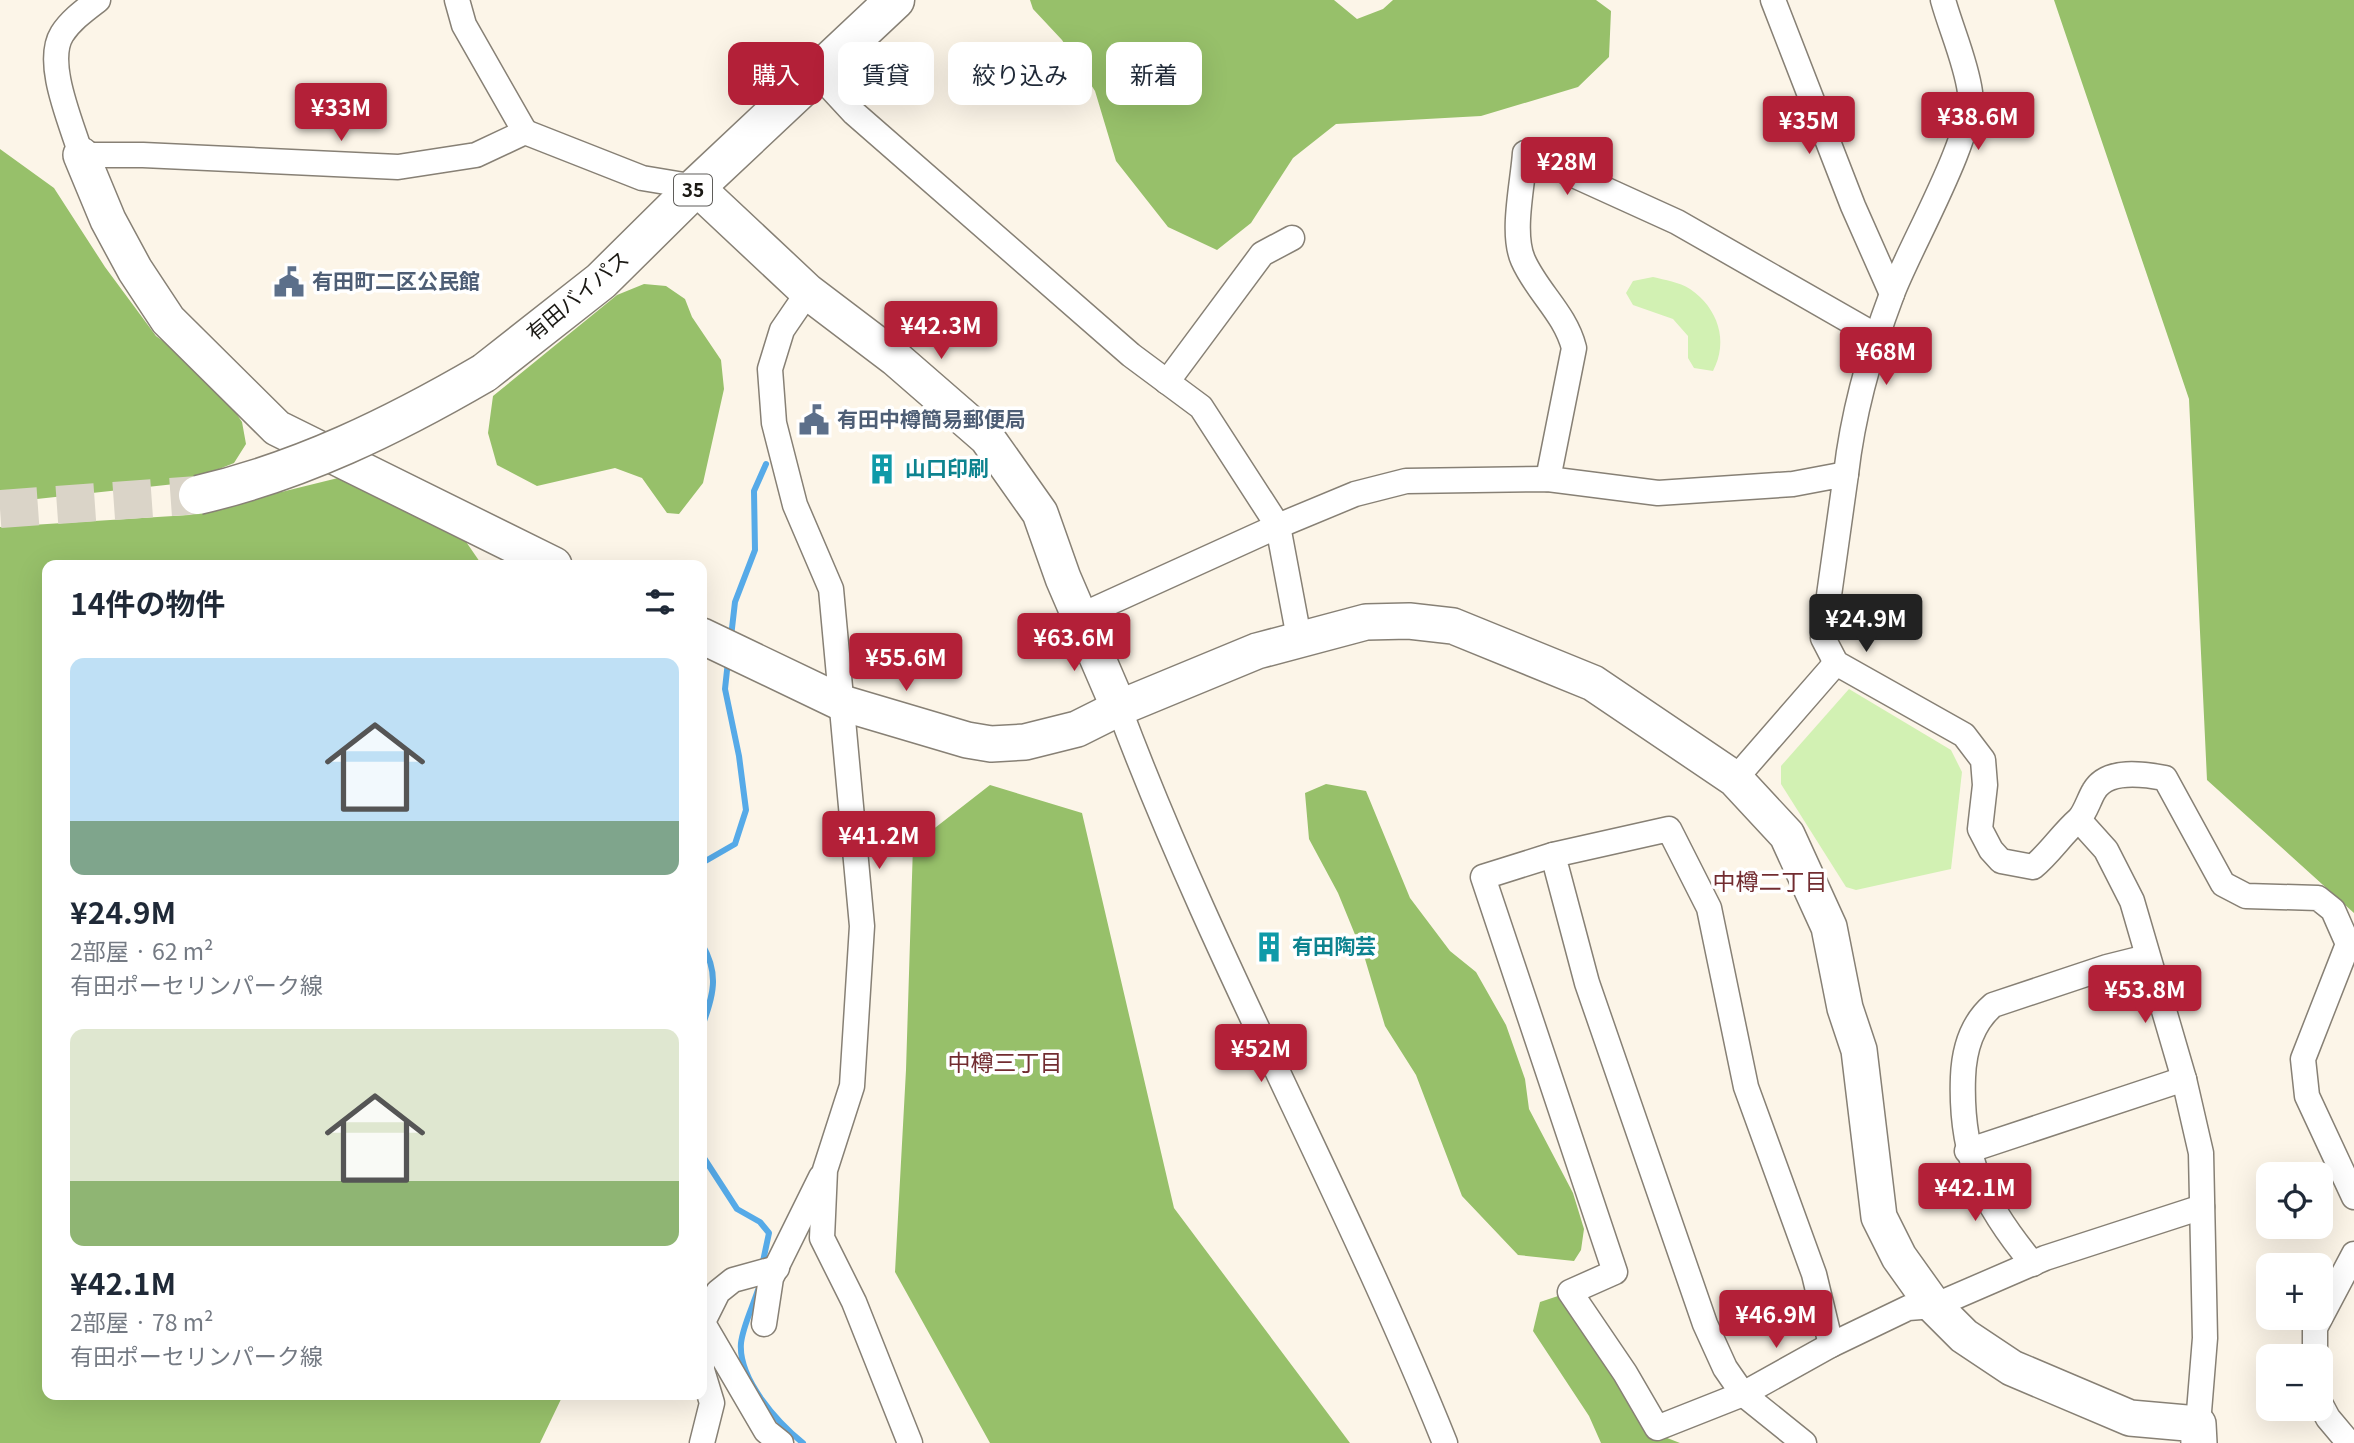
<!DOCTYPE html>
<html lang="ja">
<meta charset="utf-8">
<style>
:root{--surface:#fff;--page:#f2f2f3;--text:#1f2937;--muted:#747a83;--accent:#b32038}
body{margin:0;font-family:Georgia,"Noto Sans JP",serif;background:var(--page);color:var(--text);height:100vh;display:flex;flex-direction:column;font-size:26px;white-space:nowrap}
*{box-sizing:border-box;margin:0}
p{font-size:23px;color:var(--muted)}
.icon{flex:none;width:38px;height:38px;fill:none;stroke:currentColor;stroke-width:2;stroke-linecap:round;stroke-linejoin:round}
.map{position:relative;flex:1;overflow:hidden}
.drawer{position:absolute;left:42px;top:560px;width:665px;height:840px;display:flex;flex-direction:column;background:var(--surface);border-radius:14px;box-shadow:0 7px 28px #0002}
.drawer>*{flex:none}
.hud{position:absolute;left:728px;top:42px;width:665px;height:63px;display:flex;gap:14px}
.fabs{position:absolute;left:2256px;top:1162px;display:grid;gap:14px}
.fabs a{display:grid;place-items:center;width:77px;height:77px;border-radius:14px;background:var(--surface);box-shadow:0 7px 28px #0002;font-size:35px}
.price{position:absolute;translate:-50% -60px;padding:0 16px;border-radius:7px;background:var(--accent);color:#fff;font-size:23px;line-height:46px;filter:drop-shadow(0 2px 4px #0008)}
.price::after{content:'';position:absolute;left:50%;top:42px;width:21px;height:16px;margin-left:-10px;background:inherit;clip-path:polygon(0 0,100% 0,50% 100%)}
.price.active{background:#222;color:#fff}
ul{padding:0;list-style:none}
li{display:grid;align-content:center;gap:14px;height:371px;padding:0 28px}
li span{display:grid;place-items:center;height:217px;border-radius:14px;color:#555}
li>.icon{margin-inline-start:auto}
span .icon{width:126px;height:126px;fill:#fffc;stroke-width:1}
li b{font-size:30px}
h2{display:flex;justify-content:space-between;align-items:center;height:84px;padding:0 28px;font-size:30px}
.pill{padding:0 24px;border-radius:14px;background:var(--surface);box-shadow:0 7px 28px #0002;font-size:24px;line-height:63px}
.pill.active{background:var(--accent);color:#fff}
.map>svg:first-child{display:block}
.green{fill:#d2f1b3}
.forest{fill:#97c06a}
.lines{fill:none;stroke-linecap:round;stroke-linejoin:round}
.stream{stroke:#56aae8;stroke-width:6}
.highway-tunnel{stroke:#dad4c8;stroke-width:38;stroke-dasharray:38 19;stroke-linecap:butt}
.street-casing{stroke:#878075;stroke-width:27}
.secondary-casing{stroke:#878075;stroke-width:38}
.highway-casing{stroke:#878075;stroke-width:41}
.street{stroke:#fff;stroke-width:24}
.secondary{stroke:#fff;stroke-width:35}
.highway{stroke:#fff;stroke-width:38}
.highway-bridge-casing{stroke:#878075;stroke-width:41;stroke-linecap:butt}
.highway-bridge{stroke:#fff;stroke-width:38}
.labels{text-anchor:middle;stroke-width:7;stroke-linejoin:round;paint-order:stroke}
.shield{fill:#fff;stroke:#5f5d5a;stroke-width:2}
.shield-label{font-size:19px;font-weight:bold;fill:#1a1813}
.service-label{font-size:21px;font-weight:bold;fill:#4e5e75;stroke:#fff;text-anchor:start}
.street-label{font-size:21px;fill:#1a1813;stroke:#fff}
.culture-label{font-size:21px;font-weight:bold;fill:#0d838f;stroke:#fff;text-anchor:start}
.neighbourhood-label{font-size:23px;fill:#722c30;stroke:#fff}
</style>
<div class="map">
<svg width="2354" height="1443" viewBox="0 0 2354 1443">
<rect width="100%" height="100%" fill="#fcf5e8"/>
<!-- green -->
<g class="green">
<path d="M1653,277C1665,280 1679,282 1690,289C1718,308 1729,341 1713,371L1694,368L1688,358V336L1673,319L1633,305L1626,293L1633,281Z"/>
<path d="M1849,689L1951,750L1962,772L1951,869L1856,890L1846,887L1781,784V766Z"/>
</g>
<!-- forest -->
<g class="forest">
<path d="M1030,0H1334L1357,19L1383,9L1393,0H1596L1611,11L1609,57L1578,87L1481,116L1336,124L1293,158L1251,223L1217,250L1168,227L1116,161L1095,91L1062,40L1033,9Z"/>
<path d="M2054,0H2354V913L2207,780L2189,399Z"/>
<path d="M0,149L54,188L105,267L156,336L212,377L242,422L246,444L234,463L184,483L0,503Z"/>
<path d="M644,284L666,286L685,299L692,317L721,360L724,389L703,483L679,514L667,513L642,478L615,468L537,486L497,465L488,433L493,396L617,295Z"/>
<path d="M338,478L460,533L482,565H47V1395H563L540,1443H0V527L189,515Z"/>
<path d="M1326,784L1366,791L1410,898L1450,951L1476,972L1506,1025L1525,1079L1529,1109L1573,1193L1584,1229L1581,1250L1574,1261L1518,1255L1462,1196L1416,1075L1385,1026L1365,959L1338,893L1309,839L1305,793Z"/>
<path d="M990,785L1082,813L1174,1208L1350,1443H990L895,1272L906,1070L913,845Z"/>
<path d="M1561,1295L1657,1434L1680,1443H1601L1589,1416L1533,1331L1540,1302Z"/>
</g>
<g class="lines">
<!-- stream -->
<g class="stream">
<path d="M731,637L735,602L755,550L754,491L766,464"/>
<path d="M702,863L735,844L746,810L739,756L725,689L728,661"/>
<path d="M702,944C720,975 713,995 702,1027"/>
<path d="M702,1155L737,1209L760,1222L769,1233L762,1266"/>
<path d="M758,1290C753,1306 743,1326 741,1343C738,1379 777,1422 803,1443"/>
</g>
<!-- highway-tunnel -->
<path class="highway-tunnel" d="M0,509L198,495"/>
<!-- street casing -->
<g class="street-casing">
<g id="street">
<path d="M98,0C85,10 71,20 62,34C44,63 72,124 81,155H143L398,167L476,155L525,132L642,178L696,187"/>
<path d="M457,0L464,25L525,132"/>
<path d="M1773,0L1853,206L1892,294"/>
<path d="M817,73L854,113L1131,355L1201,407L1278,526L1299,638"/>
<path d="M808,292L782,330L770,369L774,423L795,505L831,589L862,926L852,1086L825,1170L822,1238L854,1302L910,1443"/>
<path d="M1167,382L1262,254L1292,238"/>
<path d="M1846,474C1853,413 1870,352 1892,294C1909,248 1975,135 1970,92C1966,62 1951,29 1943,0"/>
<path d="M1548,479L1574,348C1565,313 1537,292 1523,260C1511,233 1523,183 1525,153L1677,222L1878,337"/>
<path d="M1080,616L1278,526L1355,494L1406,481L1548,479L1658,493L1793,484L1846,474L1823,638L1836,663L1964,735L1983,760L1985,785L1980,829L1991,850L2001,861L2033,867C2050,853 2062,834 2078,820C2085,814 2089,799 2094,791C2107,768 2144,774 2165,778L2223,884L2246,896L2318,898L2333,910L2348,944L2303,1059L2307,1096L2354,1197"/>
<path d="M1119,708C1213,959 1345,1194 1445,1443"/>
<path d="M1735,779L1836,663"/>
<path d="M2079,820L2106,850L2132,901L2184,1079L2201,1153L2205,1338L2198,1424"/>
<path d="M1553,855L1483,877L1615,1272L1570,1292L1625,1373L1657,1428L1743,1394L1831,1345L1908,1308L1934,1306L2045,1258L2202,1207"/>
<path d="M1967,1151L2184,1079"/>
<path d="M2033,1264C1983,1204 1960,1157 1963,1077C1964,1050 1971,1024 1993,1005L2107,967L2147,957"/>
<path d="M703,1323L766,1431L781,1443"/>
<path d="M764,1324L771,1278L821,1177"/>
<path d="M2315,1356V1328L2354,1254"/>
<path d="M2320,1403L2328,1418L2349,1443"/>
<path d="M702,1443L712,1403L702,1370L703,1322L718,1292L733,1280L777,1268"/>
<path d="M1804,1443L1743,1394L1725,1368L1705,1324L1587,983L1553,855L1669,829L1709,908L1746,1087L1814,1274L1831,1345"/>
</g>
</g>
<!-- secondary casing -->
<g class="secondary-casing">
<g id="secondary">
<path d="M81,155L108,220L135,270L168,320L277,428L554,565"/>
<path d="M696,187L808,292L895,358L987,438L1040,513L1063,578L1119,708"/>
<path d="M702,636L842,703L967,740L991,744L1025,742L1077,729L1119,708L1257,651L1366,622L1409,621L1453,626L1593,683L1735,779L1787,835L1829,927L1845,1008L1859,1050L1879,1217L1899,1257L1934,1306L1964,1336L2012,1368L2130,1418L2198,1424L2199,1443"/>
</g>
</g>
<!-- highway casing -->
<g class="highway-casing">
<path id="highway" d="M484,373L601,281L696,187L895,0"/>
</g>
<!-- street -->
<use href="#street" class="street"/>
<!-- secondary -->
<use href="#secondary" class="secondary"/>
<!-- highway -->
<use href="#highway" class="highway"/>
<!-- highway-bridge casing -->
<g class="highway-bridge-casing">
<path id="highway-bridge" d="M198,495C301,471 393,426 484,373"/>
</g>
<!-- highway-bridge -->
<use href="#highway-bridge" class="highway-bridge"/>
</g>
<!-- icons -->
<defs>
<g id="civic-bare" transform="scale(2.415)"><path d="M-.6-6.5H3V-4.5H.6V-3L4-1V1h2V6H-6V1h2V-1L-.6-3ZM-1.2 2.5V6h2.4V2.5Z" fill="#5c6f8a" stroke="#fff" stroke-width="2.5" paint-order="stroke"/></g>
<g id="building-bare" transform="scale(2.415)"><path d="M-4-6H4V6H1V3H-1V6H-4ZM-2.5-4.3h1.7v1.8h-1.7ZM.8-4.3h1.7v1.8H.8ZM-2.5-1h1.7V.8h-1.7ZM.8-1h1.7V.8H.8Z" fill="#0f9aa8" stroke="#fff" stroke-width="2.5" paint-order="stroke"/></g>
</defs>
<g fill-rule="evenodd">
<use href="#civic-bare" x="289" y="282"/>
<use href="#civic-bare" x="814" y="420"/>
<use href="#building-bare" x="882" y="469"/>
<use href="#building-bare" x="1269" y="947"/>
</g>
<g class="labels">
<!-- shield labels -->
<rect class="shield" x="674" y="174.5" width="38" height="31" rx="5"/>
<g class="shield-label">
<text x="693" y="197">35</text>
</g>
<!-- service labels -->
<g class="service-label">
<text x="312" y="289">有田町二区公民館</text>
<text x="837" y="427">有田中樽簡易郵便局</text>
</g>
<!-- street labels -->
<g class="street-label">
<text transform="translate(578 296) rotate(-40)" y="7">有田バイパス</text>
</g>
<!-- culture labels -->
<g class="culture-label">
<text x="905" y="476">山口印刷</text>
<text x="1292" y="954">有田陶芸</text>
</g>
<!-- neighbourhood labels -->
<g class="neighbourhood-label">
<text x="1770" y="890">中樽二丁目</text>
<text x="1005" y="1071">中樽三丁目</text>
</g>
</g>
</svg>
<div class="fabs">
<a><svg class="icon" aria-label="locate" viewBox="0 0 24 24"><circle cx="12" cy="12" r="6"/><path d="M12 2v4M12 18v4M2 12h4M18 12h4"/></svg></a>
<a>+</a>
<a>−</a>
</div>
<b class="price" style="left:341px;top:143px">¥33M</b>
<b class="price" style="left:1978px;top:152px">¥38.6M</b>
<b class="price" style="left:1809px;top:156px">¥35M</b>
<b class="price" style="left:1567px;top:197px">¥28M</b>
<b class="price" style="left:941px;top:361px">¥42.3M</b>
<b class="price" style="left:1886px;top:387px">¥68M</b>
<b class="price active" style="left:1866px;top:654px">¥24.9M</b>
<b class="price" style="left:1074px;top:673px">¥63.6M</b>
<b class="price" style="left:906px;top:693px">¥55.6M</b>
<b class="price" style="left:879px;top:871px">¥41.2M</b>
<b class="price" style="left:2145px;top:1025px">¥53.8M</b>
<b class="price" style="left:1261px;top:1084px">¥52M</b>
<b class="price" style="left:1975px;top:1223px">¥42.1M</b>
<b class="price" style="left:1776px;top:1350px">¥46.9M</b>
<div class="hud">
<a class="pill active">購入</a>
<a class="pill">賃貸</a>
<a class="pill">絞り込み</a>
<a class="pill">新着</a>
</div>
<section class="drawer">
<h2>14件の物件<svg class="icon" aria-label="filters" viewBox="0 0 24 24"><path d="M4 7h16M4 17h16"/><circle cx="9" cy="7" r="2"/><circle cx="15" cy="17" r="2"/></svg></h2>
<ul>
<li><span style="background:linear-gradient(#bfe0f5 75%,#7fa58c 0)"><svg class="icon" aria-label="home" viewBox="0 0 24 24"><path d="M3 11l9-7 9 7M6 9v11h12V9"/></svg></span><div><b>¥24.9M</b><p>2部屋 · 62 m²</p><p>有田ポーセリンパーク線</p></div></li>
<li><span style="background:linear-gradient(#dfe7d0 70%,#8fb573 0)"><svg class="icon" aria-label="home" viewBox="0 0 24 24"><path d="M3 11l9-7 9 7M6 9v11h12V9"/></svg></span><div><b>¥42.1M</b><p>2部屋 · 78 m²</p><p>有田ポーセリンパーク線</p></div></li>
</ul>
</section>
</div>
